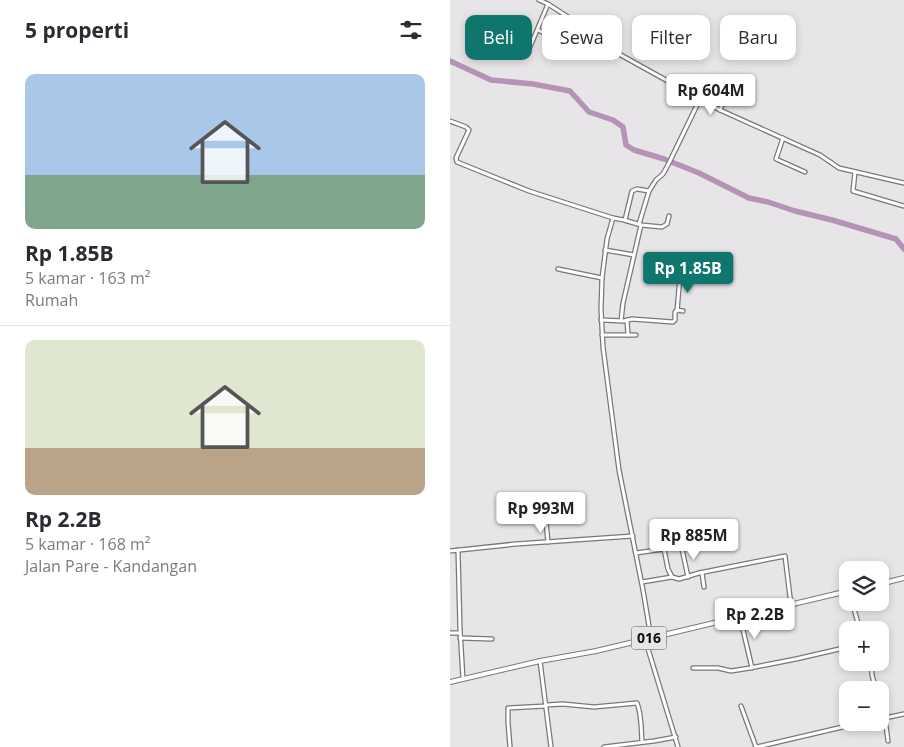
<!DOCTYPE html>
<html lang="id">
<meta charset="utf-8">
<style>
:root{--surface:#fff;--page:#f7f7f7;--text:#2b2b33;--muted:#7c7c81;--line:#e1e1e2;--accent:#0f766e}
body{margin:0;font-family:"Open Sans",sans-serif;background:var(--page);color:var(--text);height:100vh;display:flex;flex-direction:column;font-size:19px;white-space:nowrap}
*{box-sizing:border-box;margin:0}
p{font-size:16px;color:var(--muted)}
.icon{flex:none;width:28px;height:28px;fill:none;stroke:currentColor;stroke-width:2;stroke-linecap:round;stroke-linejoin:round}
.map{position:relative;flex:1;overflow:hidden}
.details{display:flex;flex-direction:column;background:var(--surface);width:450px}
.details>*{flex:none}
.banner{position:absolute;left:15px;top:15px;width:364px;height:45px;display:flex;gap:10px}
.tools{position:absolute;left:389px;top:561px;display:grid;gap:10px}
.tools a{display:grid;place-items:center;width:50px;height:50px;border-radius:10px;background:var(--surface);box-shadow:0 2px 8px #0003;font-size:25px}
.price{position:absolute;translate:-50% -42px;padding:0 11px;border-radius:5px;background:#fff;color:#222;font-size:16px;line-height:32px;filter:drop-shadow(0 1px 2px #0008)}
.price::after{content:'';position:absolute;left:50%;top:30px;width:15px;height:11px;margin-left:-8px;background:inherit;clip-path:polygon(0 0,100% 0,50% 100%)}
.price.on{background:var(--accent);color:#fff}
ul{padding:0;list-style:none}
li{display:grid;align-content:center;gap:10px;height:265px;padding:0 25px}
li+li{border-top:1px solid var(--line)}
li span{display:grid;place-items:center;height:155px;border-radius:10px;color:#555}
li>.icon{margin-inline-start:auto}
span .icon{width:90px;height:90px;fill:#fffc;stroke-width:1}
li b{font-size:21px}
h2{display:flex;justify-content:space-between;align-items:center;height:60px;padding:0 25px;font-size:21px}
.pill{padding:0 18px;border-radius:10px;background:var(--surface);box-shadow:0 2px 8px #0003;font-size:18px;line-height:45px}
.pill.on{background:var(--accent);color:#fff}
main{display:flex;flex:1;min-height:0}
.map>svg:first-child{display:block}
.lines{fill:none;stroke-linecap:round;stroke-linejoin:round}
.river{stroke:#b493b7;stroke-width:5.5}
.minor-casing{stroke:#7a777a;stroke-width:5.5}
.major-casing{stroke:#7a777a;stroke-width:6}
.minor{stroke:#fff;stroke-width:3}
.major{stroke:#fff;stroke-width:4}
.labels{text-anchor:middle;stroke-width:5;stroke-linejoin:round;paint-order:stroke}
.shield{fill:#e8e5e9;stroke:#4f4e50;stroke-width:1}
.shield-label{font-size:14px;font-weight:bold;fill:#0e0d0e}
</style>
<main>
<section class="details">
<h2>5 properti<svg class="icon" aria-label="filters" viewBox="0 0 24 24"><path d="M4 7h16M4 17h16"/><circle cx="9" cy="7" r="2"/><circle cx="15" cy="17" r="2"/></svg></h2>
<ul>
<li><span style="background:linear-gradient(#a9c7e8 65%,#7fa58c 0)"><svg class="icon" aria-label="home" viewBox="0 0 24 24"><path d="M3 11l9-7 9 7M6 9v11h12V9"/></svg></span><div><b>Rp 1.85B</b><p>5 kamar · 163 m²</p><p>Rumah</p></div></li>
<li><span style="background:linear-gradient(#dfe7d0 70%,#b9a48a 0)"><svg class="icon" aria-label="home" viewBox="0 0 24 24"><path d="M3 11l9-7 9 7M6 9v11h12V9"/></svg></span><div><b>Rp 2.2B</b><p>5 kamar · 168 m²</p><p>Jalan Pare - Kandangan</p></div></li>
</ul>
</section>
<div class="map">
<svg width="454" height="747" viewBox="0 0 454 747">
<rect width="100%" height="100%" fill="#e8e5e9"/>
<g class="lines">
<!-- river -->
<path class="river" d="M0,61L41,80L83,84L120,91L139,112L163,120L173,127L176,145L184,150L214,159L249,173L299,198L318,202L345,211L382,220L446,239L454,249"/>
<!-- minor casing -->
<g class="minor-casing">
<g id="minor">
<path d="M89,0L98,4L129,24L169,54L270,110L370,155L389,168L454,183"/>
<path d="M88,30L106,39"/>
<path d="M77,54L98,4"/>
<path d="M270,110L277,93"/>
<path d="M0,121L16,127L19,130L6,158L7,162L79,191L163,218L157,239L152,278L151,309L153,347L169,470L193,590L201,638"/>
<path d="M333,138L326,159L355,172"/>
<path d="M405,172L403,191L454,206"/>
<path d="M163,218L174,220L191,225L173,303L171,321"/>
<path d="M175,220L182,191L187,189L199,191"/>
<path d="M189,224L199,191L206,180L213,174L219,163L250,99"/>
<path d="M191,225L212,227L217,224L219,216"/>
<path d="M155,250L184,255"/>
<path d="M108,269L152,278"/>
<path d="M227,311L230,276"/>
<path d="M151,320L174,321L182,319L223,322L225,320V312L227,310L233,311"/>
<path d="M177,320L178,335"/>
<path d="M152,335H186"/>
<path d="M94,501L98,542"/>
<path d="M232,549L238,577"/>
<path d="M8,550L10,629L13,679"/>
<path d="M0,551L66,544L183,536"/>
<path d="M186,553L214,549L218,569L222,577L229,579L249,573L335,556L341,605"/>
<path d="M252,573L254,587"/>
<path d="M192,582L222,577"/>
<path d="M402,602L410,630"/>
<path d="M290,617L302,668"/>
<path d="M0,633H10"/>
<path d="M10,638L42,639"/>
<path d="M195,639L228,747"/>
<path d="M90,661L101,747"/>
<path d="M421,662L422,675L426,690"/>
<path d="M243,668H268L281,671L300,668L346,659L398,647"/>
<path d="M430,702L435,718L438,741"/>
<path d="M96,705L113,704L144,707L187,703C192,715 191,730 192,742"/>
<path d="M291,706L306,747"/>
<path d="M430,719L454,714"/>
<path d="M60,747L58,722V708L96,706"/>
<path d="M154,747L204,741L226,737"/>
<path d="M307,747L414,722"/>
</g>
</g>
<!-- major casing -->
<g class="major-casing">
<g id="major">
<path d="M430,584L454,578"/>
<path d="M0,682L90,661L146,651L398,591"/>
</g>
</g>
<!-- minor -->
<use href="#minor" class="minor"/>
<!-- major -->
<use href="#major" class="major"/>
</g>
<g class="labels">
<!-- shield labels -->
<rect class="shield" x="181.5" y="626.5" width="35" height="23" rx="4"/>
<g class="shield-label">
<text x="199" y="643">016</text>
</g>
</g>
</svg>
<div class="tools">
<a><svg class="icon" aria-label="layers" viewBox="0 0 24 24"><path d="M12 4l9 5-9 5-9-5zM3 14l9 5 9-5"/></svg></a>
<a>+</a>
<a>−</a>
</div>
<b class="price" style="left:261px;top:116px">Rp 604M</b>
<b class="price on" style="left:238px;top:294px">Rp 1.85B</b>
<b class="price" style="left:91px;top:534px">Rp 993M</b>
<b class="price" style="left:244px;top:561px">Rp 885M</b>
<b class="price" style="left:305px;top:640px">Rp 2.2B</b>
<div class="banner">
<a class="pill on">Beli</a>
<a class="pill">Sewa</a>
<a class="pill">Filter</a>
<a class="pill">Baru</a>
</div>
</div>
</main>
